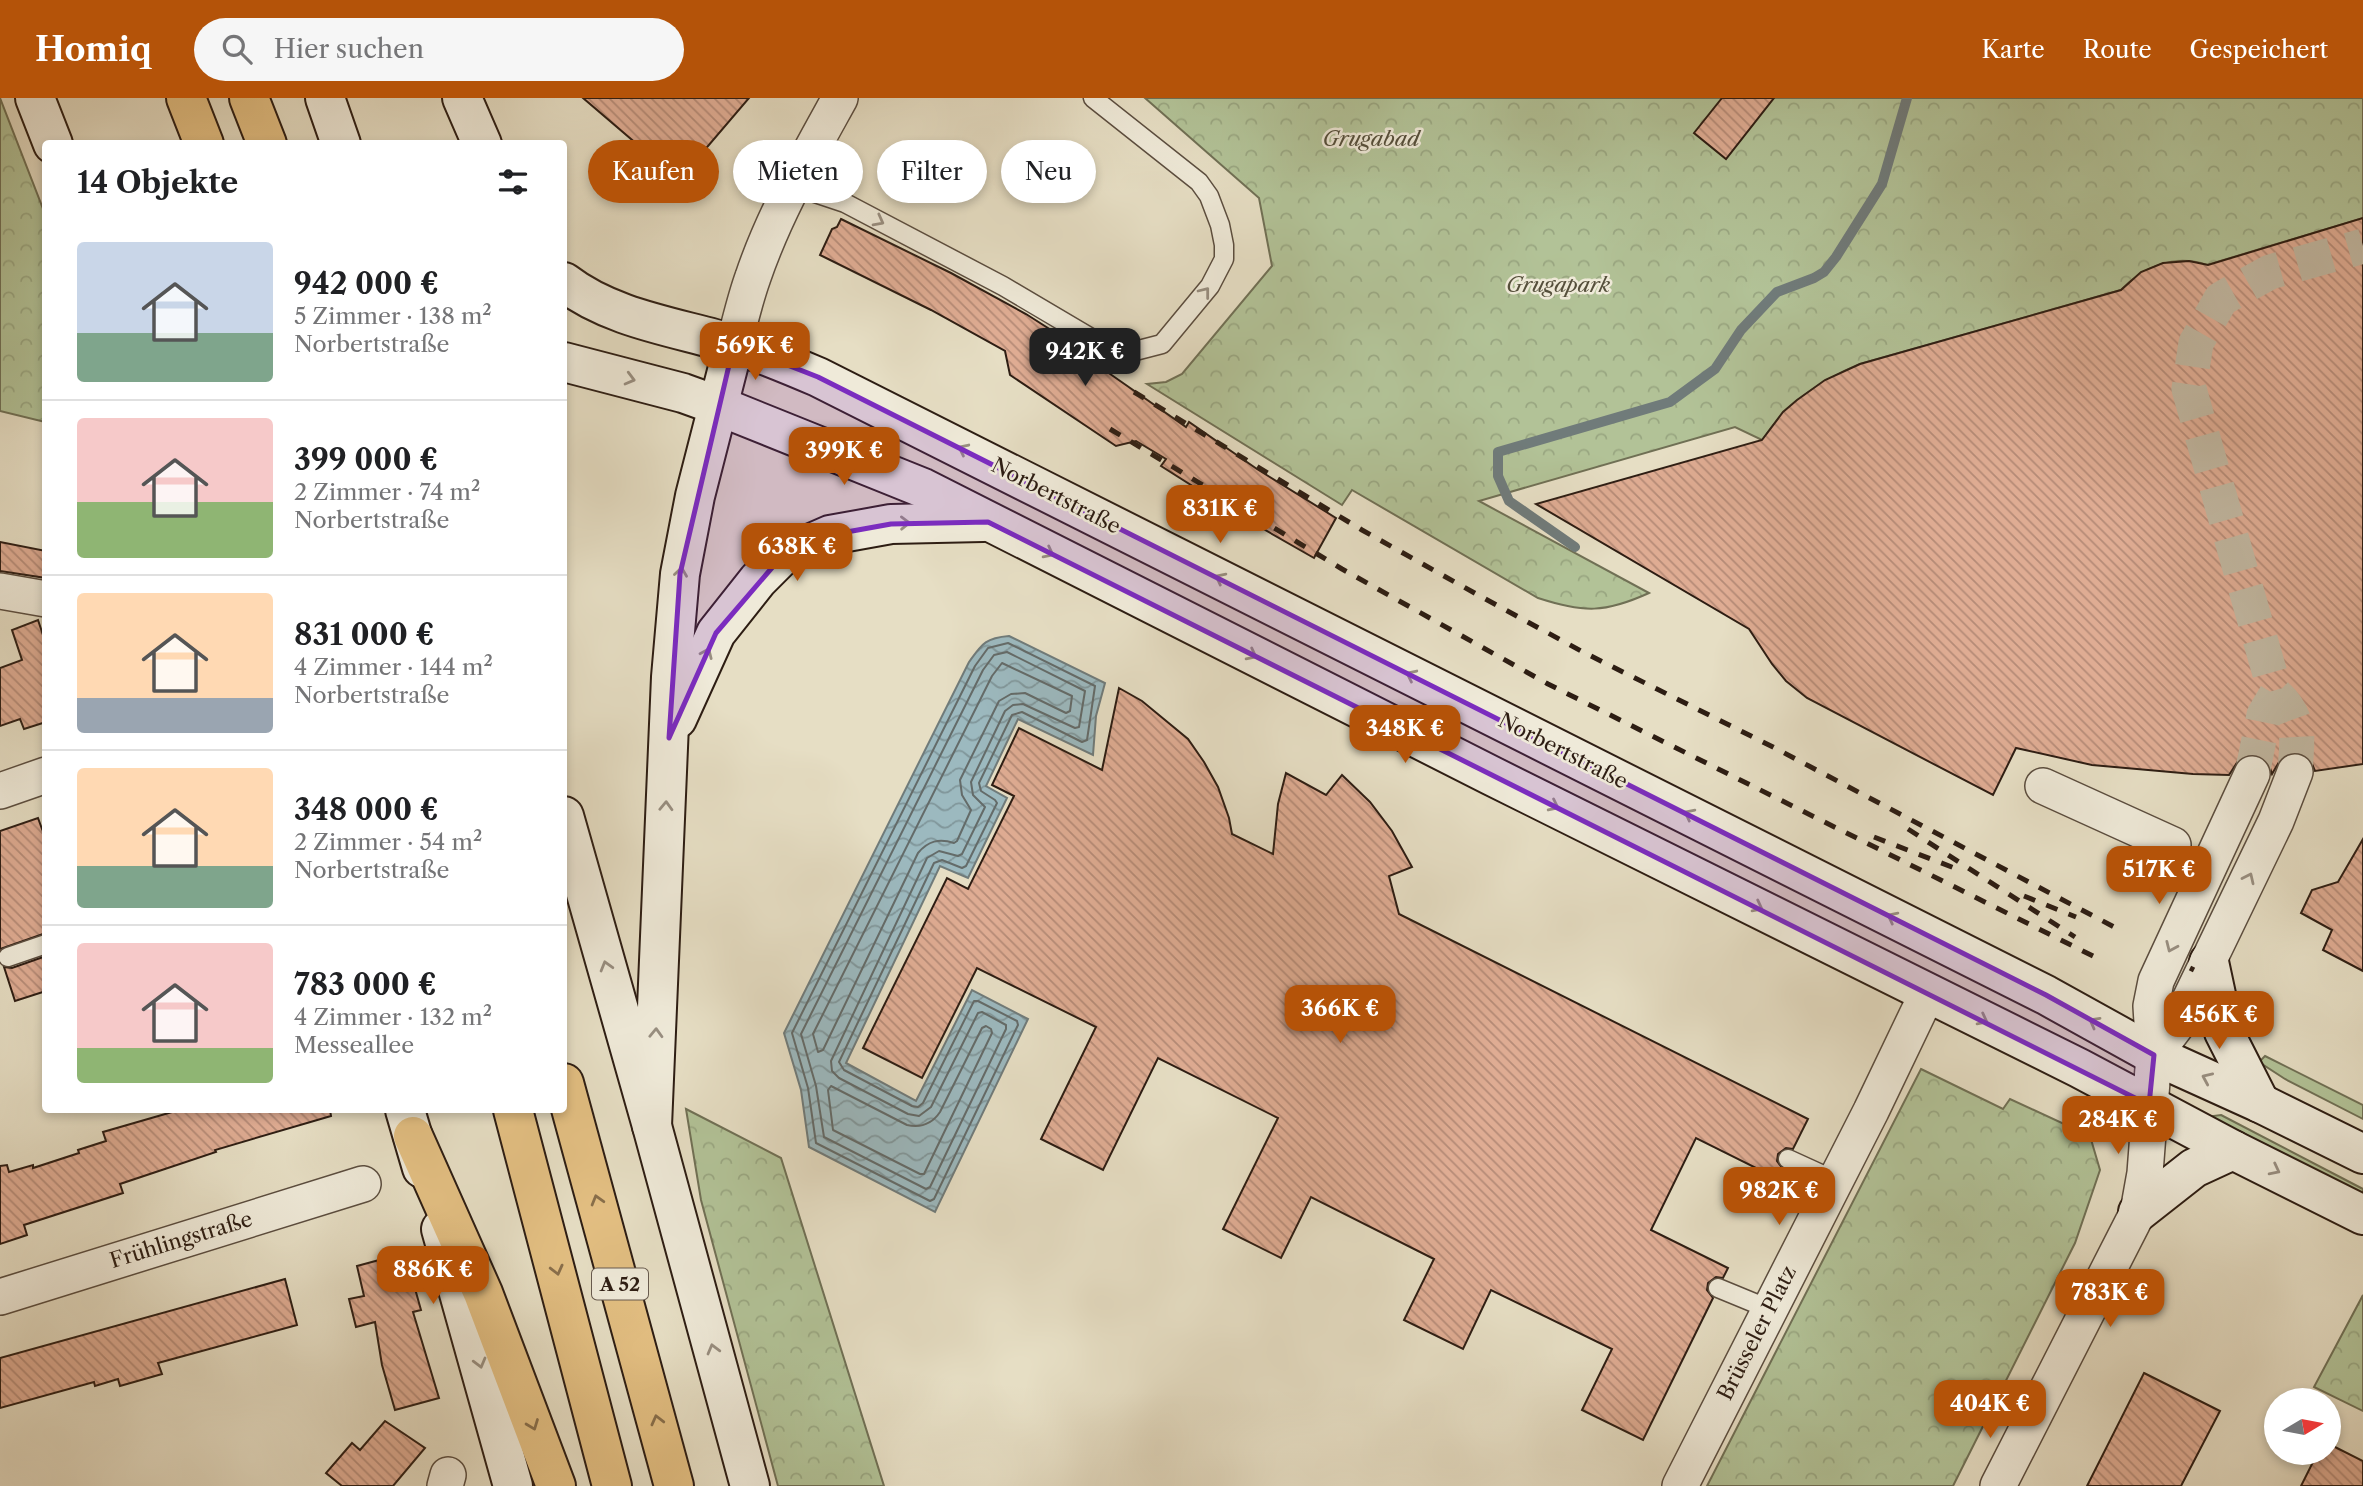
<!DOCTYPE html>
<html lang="de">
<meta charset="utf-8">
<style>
:root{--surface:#fff;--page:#f6f6f6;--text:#202124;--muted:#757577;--line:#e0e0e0;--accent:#b45309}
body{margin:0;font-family:"Libre Caslon Text",serif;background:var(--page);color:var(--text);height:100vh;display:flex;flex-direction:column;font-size:26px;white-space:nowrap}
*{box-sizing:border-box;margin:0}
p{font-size:23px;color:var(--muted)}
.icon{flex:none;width:38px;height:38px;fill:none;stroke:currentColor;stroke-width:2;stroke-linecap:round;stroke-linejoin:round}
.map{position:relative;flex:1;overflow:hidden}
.sheet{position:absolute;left:42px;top:42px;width:525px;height:973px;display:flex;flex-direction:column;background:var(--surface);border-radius:7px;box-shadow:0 4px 10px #0003}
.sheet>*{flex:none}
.top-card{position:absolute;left:588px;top:42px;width:665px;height:63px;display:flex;gap:14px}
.needle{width:46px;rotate:80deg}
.controls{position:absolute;left:2264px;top:1290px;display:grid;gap:14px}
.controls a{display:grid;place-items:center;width:77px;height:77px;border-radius:50%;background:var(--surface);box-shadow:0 4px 10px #0003;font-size:35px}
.price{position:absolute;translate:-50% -60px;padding:0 16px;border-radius:14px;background:var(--accent);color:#fff;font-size:23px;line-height:46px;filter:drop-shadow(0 2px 4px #0008)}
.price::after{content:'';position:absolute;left:50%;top:42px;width:21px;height:16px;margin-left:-10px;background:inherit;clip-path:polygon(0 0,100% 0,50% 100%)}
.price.on{background:#222;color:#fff}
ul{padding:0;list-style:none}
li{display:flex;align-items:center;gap:21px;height:175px;padding:0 35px}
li+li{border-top:2px solid var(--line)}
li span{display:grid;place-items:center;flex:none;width:196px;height:140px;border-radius:7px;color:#555}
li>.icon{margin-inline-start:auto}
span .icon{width:84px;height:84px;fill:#fffc;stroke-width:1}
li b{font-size:30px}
h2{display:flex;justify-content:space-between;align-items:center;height:84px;padding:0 35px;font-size:30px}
.tag{padding:0 24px;border-radius:32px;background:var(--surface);box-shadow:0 4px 10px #0003;font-size:24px;line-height:63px}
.tag.on{background:var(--accent);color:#fff}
header{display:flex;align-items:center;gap:42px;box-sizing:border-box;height:98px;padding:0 35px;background:var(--accent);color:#fff}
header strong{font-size:33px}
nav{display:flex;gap:38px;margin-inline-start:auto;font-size:24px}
.search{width:490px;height:63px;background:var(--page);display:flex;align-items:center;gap:18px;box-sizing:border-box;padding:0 24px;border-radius:38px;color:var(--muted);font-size:26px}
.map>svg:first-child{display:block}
.grass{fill:#b2c297;stroke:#707055;stroke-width:2}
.forest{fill:url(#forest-crowns);stroke:#707055;stroke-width:2}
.water{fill:url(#water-waves);stroke:#707b7a;stroke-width:2}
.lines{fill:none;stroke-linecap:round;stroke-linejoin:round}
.shore{stroke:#646b69;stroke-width:2}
.stream{stroke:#707b7a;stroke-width:10}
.building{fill:url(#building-back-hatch);stroke:#2d1d13;stroke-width:2}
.street-tunnel{stroke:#c1b7a1;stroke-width:35;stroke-dasharray:35 18;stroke-linecap:butt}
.lane-casing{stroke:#5b4d3f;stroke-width:21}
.street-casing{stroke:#5b4d3f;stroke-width:38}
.secondary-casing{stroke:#2d1d13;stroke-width:42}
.highway-casing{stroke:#2d1d13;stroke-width:42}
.lane{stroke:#efead9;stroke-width:18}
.street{stroke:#efead9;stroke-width:35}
.secondary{stroke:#efead9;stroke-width:38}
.highway{stroke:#e3bf82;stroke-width:38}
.rail{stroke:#2d1d13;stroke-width:5;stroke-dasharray:12 12;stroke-linecap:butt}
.oneway{stroke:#988e80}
.oneway2{stroke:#886e4a}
.marked{fill:#7b2cbf;fill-opacity:0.2;stroke:#7b2cbf;stroke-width:5;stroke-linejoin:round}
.labels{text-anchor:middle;stroke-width:5;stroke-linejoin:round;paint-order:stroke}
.shield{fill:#efead9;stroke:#675a4e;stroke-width:2}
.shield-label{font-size:19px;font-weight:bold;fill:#2d1d13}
.park-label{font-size:21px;font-style:italic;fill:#554f3b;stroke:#efead9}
.street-label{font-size:21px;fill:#2d1d13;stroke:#efead9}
</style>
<header>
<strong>Homiq</strong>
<div class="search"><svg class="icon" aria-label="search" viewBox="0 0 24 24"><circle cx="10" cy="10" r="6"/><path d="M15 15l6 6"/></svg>Hier suchen</div>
<nav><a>Karte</a><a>Route</a><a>Gespeichert</a></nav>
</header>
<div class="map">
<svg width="2363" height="1388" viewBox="0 0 2363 1388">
<defs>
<pattern id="forest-crowns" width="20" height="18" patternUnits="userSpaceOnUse" patternTransform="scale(1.75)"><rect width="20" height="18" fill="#b2c297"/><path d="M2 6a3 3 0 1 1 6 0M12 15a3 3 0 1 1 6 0" fill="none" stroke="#99a681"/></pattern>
<pattern id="water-waves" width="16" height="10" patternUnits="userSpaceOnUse" patternTransform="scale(1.75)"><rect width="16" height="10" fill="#9cb9bf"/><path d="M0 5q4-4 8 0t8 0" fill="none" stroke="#80969a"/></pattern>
<pattern id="building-back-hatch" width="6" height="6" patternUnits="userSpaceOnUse" patternTransform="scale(1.75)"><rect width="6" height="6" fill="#dfac93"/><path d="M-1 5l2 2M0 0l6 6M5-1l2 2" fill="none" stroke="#b58b77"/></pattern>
</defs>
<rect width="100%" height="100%" fill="#e6dec4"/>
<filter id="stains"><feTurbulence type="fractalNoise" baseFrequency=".00286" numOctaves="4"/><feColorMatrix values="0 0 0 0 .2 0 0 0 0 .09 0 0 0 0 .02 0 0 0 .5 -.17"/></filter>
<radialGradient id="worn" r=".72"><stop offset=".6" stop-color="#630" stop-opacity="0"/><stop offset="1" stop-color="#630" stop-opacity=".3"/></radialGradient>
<!-- grass -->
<g class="grass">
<path d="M2265,958L2363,1007V1021L2285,981L2259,964Z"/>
<path d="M2221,1017L2363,1091V1100L2214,1023L2213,1018Z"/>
</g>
<!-- forest -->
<g class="forest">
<path d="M0,0L45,116V324L0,313Z"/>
<path d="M1145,0H2363V120L2207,167C2174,156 2144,168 2121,192L1860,266C1819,283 1787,306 1762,342L1735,329L1479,403L1649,495C1605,515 1584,515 1538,500L1352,392L1342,407L1147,286L1166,284L1182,276L1272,168L1259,100Z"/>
<path d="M1921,971L2003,1011L2010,1001L2090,1038L2100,1072L2075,1145L1953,1388H1707Z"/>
<path d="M686,1011L781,1060L884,1388H778L701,1102Z"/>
<path d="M2363,1197V1313L2314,1289Z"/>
</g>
<!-- water -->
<path class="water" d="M1009,538L1105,585L1096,618L1093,657L1018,621L986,688L1007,700L968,780L940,768L846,965L916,1003L972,892L1028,921L935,1114L809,1049L801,992L784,935L969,564C982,546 985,540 1009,538Z"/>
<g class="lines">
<!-- shore -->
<g class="shore">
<path d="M1008,545L1095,588L1087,642L1082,644L1022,614L1012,617L979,685L981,693L995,702L997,705L966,768L962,770L942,762L934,765L839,964L844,972L912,1008L918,1009L923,1005L974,903H978L1017,923L1018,927L934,1101L930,1103L816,1045L808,990L792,935L975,568L988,550Z"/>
<path d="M1007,554L1085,593L1079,629L1075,630L1023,606L1013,607L1005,613L971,684L973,697L985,709L962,756L958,758L939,753L927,760L831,963L832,973L839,980L908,1016L919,1018L931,1009L978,915L982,914L1006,927V931L930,1089L926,1091L824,1039L816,988L801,936L983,572L994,557Z"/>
<path d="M1002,565L1072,598L1070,613L1066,615L1025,595L1011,596L999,603L960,682L962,697L971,712L957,743L954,745C939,740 928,743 918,755L823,952L818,954L813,936L992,578Z"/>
<path d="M986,928L991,931L992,935L924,1076H920L833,1032L828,992L831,988L907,1027C921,1030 932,1026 940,1014L982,930Z"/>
</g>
<!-- stream -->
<path class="stream" d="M1575,449L1509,403L1498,378V354L1670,304L1715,271L1741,232L1777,194L1814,180L1824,174L1836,159L1882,86L1907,0"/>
</g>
<!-- building -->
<g class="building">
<path d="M583,0H749L679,82Z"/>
<path d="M1722,0H1774L1726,61L1694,35Z"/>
<path d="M2363,120V666L2315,673L2310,661L2302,655L2293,654L2282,659L2272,676L2268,664L2261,658L2251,656L2240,660L2229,677L2193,676L2092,667L2016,650L1993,697L1807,600L1786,583L1772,566L1749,531L1536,406L1762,342L1783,314L1797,302L1825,282L1860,266L2121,192L2141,174L2163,165L2189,163L2208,167Z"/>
<path d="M841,121L951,175L1026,216L1101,264L1103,271L1186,329L1189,324L1257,371L1336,420L1314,460L1232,413L1161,368L1166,361L1136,343L1116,348L1010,277L1005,253L931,212L820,157L832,131L837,129Z"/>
<path d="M0,444L46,453V480L0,473Z"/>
<path d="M38,522L46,546V624L24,631L20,621L0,628V570L22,562L12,532Z"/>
<path d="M1119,590L1142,603L1188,641L1204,664L1218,689L1229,720L1232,736L1273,756L1278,706L1286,675L1326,697L1342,677L1370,704L1392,733L1412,769L1389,778L1399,816L1808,1021L1793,1051L1786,1050L1778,1056L1777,1063L1783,1071L1778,1081L1696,1040L1651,1132L1728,1170L1723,1180L1716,1179L1708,1185L1707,1192L1713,1200L1643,1342L1582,1312L1612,1251L1491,1192L1463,1251L1404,1222L1434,1161L1311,1099L1281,1160L1223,1131L1278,1020L1158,960L1103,1072L1041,1041L1096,929L977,870L922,980L863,950L947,780L968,791L1014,698L992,687L1019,630L1102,672Z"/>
<path d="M38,720L46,742V835L0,851V733Z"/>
<path d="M2363,741V873L2323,852L2332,832L2301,815L2312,792L2338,784Z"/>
<path d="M46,858V893L15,903L4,869L12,870Z"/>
<path d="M179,1012H330L331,1018L215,1052L216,1054L120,1086L123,1095L24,1127L27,1137L0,1146V1068L7,1067L9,1074L33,1067V1070L79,1055L78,1052L106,1043L103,1034Z"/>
<path d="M405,1155L421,1212L413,1214L439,1300L395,1312L382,1267L375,1224L356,1229L349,1201L364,1198L357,1168Z"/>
<path d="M285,1181L297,1227L158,1265L162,1276L120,1288L118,1281L95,1288L94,1284L0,1310V1260Z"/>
<path d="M2144,1275L2220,1313L2181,1388H2087Z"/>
<path d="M385,1323L425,1350L393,1388H342L326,1375L352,1345L360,1352Z"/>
<path d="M2329,1346L2363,1363V1388H2301L2318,1354H2329Z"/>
</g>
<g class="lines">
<!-- street-tunnel -->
<g class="street-tunnel">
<path d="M2295,674C2297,642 2302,621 2276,597L2189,291L2196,245L2221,201L2270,174L2363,148"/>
<path d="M2252,676L2264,617L2276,597"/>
</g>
<!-- lane casing -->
<g class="lane-casing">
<g id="lane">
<path d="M794,88L845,105L1003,188L1108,250L1131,254L1162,246L1210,188L1224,161V147L1220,127L1209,98L1199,84L1093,0"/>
<path d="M8,859L46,846"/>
<path d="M1788,1061L1834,1082"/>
<path d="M1718,1190L1769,1211"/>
</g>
</g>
<!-- street casing -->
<g class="street-casing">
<g id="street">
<path d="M734,246C740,224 745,201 753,179C774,117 808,58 840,0"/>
<path d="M0,493L46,501"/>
<path d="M2043,688L2173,747"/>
<path d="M0,693L46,677"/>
<path d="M2154,957L2179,924L2276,723L2295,674"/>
<path d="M0,1199L363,1086"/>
<path d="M445,1388L448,1377"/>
<path d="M1680,1388L1871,1013L1928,894"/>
<path d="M1998,1388L2138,1114L2145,1075L2154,957L2151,908L2156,883L2252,676"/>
</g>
</g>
<!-- secondary casing -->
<g class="secondary-casing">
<g id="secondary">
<path d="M35,0L53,46"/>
<path d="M325,0L341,46"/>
<path d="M462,0L482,46"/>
<path d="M564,184C612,221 676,229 733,246C762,255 790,267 818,279L2046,897L2154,957L2260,1005L2363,1056"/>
<path d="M564,264L683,295L719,308L923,390L1492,678L2079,970L2233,1052L2363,1117"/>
<path d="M677,621L716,535L758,482L782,458L830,437L891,426L983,424"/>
<path d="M564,718L652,1028L750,1388"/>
<path d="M2209,864L2224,934L2260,1005"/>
<path d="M405,1012L422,1070"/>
<path d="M652,1028L671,579L680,476L695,398L734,246"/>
<path d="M2138,1114L2194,1070L2233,1052"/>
<path d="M441,1131L513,1388"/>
</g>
</g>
<!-- highway casing -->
<g class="highway-casing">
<g id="highway">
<path d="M186,0L204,46"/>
<path d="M249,0L267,46"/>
<path d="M564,985L674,1388"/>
<path d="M513,1012L612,1388"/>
<path d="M413,1038L483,1195L556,1388"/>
</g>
</g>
<!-- lane -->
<use href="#lane" class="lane"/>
<!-- street -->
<use href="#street" class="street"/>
<!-- secondary -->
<use href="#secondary" class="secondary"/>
<!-- highway -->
<use href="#highway" class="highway"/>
<!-- rail -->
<g class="rail">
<path d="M1134,294L1362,432L1478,497L1583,554L1773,649L2116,830"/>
<path d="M1110,331L1342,471L1548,586L2099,861"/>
<path d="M1908,731L2075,839"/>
<path d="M1874,739L1962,773"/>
<path d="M2024,798L2076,819"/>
<path d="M2190,870L2194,872"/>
<path d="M2177,900L2180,901"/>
</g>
</g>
<!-- one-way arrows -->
<defs><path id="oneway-chevron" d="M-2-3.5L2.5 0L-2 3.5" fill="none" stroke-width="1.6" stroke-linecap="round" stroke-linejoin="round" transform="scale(1.75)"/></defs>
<g class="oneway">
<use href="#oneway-chevron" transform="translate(879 123) rotate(28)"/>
<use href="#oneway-chevron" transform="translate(1205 194) rotate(-52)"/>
<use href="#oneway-chevron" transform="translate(630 281) rotate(15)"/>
<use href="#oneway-chevron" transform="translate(963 351) rotate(-154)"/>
<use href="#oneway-chevron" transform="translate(905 425) rotate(-1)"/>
<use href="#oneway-chevron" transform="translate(1049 455) rotate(27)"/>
<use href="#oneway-chevron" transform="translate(681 474) rotate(-82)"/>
<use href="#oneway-chevron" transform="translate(1220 480) rotate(-153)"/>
<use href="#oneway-chevron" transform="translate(707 555) rotate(-66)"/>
<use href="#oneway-chevron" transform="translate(1252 557) rotate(27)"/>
<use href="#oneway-chevron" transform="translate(1411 577) rotate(-154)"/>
<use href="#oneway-chevron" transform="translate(666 708) rotate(-88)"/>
<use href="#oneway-chevron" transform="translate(1554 708) rotate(26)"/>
<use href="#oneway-chevron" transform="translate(1689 716) rotate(-153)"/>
<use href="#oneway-chevron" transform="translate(2249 780) rotate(-65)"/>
<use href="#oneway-chevron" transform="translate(1758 809) rotate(27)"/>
<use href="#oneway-chevron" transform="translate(1892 819) rotate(-153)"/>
<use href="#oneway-chevron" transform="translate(2171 849) rotate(114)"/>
<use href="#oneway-chevron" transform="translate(606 868) rotate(-106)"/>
<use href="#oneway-chevron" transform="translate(1983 922) rotate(27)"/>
<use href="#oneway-chevron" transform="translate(2094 924) rotate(-151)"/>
<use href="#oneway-chevron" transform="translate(656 935) rotate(-88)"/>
<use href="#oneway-chevron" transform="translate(2207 980) rotate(-156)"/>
<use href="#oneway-chevron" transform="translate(2275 1072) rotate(27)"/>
<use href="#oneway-chevron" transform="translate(713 1251) rotate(-105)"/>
<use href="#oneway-chevron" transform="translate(480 1265) rotate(75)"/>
</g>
<g class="oneway2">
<use href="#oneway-chevron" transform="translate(597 1102) rotate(-106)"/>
<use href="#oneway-chevron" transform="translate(557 1172) rotate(76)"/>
<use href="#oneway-chevron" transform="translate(657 1322) rotate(-104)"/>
<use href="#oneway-chevron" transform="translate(533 1327) rotate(69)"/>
</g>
<!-- marked area -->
<path class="marked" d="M734,246L818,279L2046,897L2154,957L2149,1007L988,424L891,426L830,437L782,458L716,535L669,640L680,476Z"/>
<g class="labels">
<!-- shield labels -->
<rect class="shield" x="592" y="1170.5" width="56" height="31" rx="5"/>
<g class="shield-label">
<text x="620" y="1193">A 52</text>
</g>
<!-- park labels -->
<g class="park-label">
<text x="1371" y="48">Grugabad</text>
<text x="1558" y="194">Grugapark</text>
</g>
<!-- street labels -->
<g class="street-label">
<text transform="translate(1056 398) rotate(27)" y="7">Norbertstraße</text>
<text transform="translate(1563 653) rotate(27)" y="7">Norbertstraße</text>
<text transform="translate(181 1142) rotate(-17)" y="7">Frühlingstraße</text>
<text transform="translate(1757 1235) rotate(-63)" y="7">Brüsseler Platz</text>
</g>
</g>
<rect width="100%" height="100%" filter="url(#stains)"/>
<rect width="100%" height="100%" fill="url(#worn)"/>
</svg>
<div class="controls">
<a><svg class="needle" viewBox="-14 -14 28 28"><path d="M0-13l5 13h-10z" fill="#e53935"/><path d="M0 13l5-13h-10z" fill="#757577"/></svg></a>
</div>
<b class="price" style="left:755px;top:284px">569K €</b>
<b class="price on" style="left:1085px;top:290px">942K €</b>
<b class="price" style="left:844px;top:389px">399K €</b>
<b class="price" style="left:1220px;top:447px">831K €</b>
<b class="price" style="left:797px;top:485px">638K €</b>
<b class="price" style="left:1405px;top:667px">348K €</b>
<b class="price" style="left:2159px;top:808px">517K €</b>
<b class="price" style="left:1340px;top:947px">366K €</b>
<b class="price" style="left:2219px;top:953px">456K €</b>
<b class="price" style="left:2118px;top:1058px">284K €</b>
<b class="price" style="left:1779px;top:1129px">982K €</b>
<b class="price" style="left:433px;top:1208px">886K €</b>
<b class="price" style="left:2110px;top:1231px">783K €</b>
<b class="price" style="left:1990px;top:1342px">404K €</b>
<div class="top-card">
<a class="tag on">Kaufen</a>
<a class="tag">Mieten</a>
<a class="tag">Filter</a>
<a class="tag">Neu</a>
</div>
<section class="sheet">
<h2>14 Objekte<svg class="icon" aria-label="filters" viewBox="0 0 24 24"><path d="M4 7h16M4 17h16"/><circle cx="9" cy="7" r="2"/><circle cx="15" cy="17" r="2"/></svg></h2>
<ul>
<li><span style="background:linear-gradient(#c9d6e8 65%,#7fa58c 0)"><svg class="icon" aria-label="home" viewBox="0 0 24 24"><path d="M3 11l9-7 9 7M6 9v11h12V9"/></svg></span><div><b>942 000 €</b><p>5 Zimmer · 138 m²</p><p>Norbertstraße</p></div></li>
<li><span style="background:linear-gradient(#f6c9c9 60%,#8fb573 0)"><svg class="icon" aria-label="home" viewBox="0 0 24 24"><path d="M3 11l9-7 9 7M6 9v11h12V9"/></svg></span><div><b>399 000 €</b><p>2 Zimmer · 74 m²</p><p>Norbertstraße</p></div></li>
<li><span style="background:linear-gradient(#ffd9b3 75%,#9aa5b1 0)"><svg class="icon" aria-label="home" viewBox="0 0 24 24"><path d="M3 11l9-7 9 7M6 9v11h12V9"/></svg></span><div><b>831 000 €</b><p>4 Zimmer · 144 m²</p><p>Norbertstraße</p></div></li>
<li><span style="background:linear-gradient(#ffd9b3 70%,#7fa58c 0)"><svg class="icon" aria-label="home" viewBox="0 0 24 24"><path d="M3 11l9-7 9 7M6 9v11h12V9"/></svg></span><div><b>348 000 €</b><p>2 Zimmer · 54 m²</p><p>Norbertstraße</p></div></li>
<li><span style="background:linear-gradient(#f6c9c9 75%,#8fb573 0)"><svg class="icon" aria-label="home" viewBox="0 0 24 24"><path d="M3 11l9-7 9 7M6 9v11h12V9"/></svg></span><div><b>783 000 €</b><p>4 Zimmer · 132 m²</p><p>Messeallee</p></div></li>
</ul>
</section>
</div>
